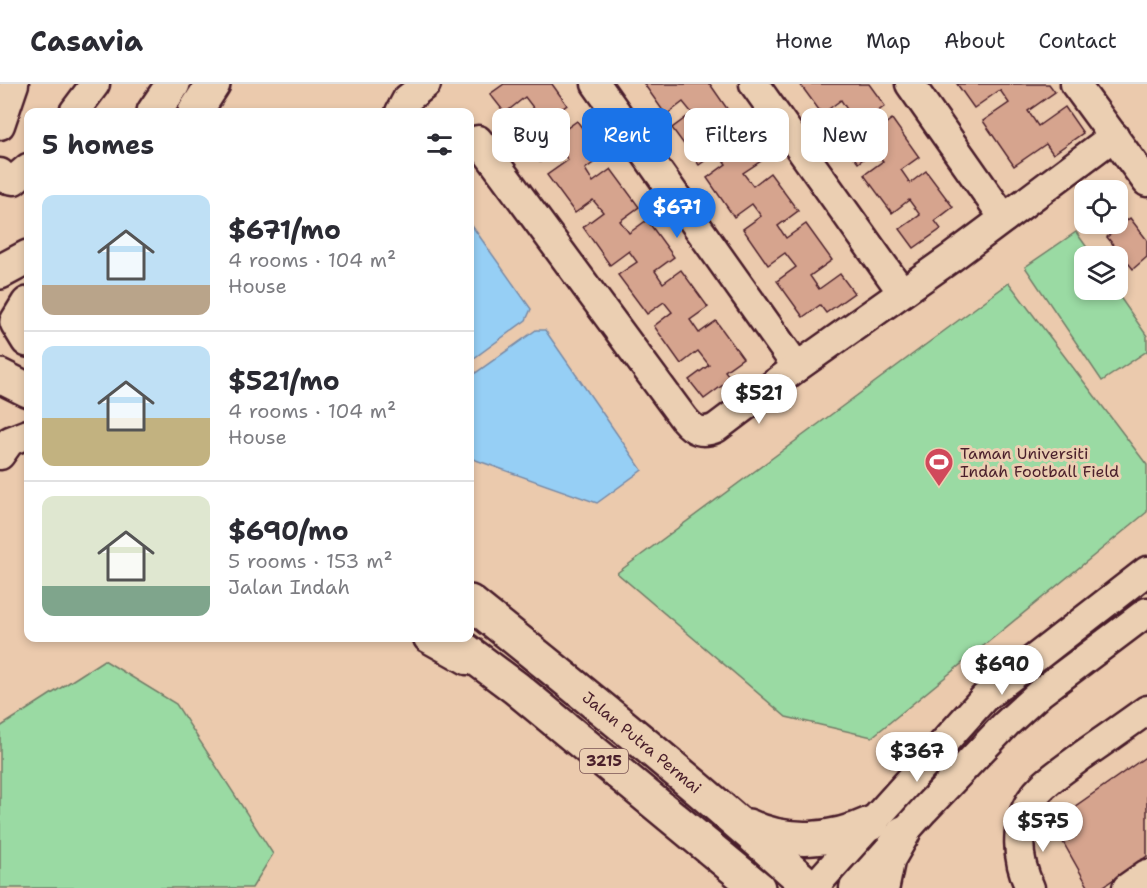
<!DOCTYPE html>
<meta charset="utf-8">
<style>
:root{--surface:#fff;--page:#f2f2f3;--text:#2b2b33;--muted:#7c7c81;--line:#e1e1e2;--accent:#1a73e8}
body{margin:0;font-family:"Shantell Sans",sans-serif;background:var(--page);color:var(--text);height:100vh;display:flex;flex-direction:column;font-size:22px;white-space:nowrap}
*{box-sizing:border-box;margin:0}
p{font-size:20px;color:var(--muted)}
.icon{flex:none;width:33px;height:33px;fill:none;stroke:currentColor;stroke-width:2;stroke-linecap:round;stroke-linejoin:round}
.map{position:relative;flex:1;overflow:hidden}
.side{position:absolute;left:24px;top:24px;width:450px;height:534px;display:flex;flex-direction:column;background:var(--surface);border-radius:12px;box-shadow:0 3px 9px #0003}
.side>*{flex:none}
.banner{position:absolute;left:492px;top:24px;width:564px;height:54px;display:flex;gap:12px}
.controls{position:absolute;left:1074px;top:96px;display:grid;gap:12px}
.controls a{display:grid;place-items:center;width:54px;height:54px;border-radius:12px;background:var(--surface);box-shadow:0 3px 9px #0003;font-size:30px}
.price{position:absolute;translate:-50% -51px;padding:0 14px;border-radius:21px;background:#fff;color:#222;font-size:20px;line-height:39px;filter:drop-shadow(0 2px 3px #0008)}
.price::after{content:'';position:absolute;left:50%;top:36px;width:18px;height:14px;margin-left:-9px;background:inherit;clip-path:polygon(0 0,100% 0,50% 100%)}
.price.current{background:var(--accent);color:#fff}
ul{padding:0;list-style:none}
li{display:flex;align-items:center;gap:18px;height:150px;padding:0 18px}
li+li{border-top:2px solid var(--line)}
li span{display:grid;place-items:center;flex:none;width:168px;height:120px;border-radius:12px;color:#555}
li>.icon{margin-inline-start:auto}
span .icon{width:72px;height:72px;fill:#fffc;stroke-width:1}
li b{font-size:26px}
h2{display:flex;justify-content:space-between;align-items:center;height:72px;padding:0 18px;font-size:26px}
.pill{padding:0 21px;border-radius:12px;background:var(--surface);box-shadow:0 3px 9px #0003;font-size:21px;line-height:54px}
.pill.current{background:var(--accent);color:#fff}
header{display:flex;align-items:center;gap:36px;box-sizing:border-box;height:84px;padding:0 30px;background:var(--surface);border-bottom:2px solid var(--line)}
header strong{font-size:28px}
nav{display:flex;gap:33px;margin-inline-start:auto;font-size:21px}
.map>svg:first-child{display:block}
.green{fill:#9adaa3;stroke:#727c67;stroke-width:1.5}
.water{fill:#96cff5;stroke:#7889a4;stroke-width:1.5}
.building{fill:#d6a48e;stroke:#4a1f2b;stroke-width:1.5}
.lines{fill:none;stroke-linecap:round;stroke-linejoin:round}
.minor-casing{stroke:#4a1f2b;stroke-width:33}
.major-casing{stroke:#4a1f2b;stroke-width:38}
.highway-casing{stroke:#4a1f2b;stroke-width:38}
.minor{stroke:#ebcfb2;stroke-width:28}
.major{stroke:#ebcfb2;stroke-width:33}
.highway{stroke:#ebcfb2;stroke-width:33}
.labels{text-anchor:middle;stroke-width:6;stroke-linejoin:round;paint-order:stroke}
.shield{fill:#ebcfb2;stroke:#7a5454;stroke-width:1.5}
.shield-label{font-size:15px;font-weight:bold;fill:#4a1f2b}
.poi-label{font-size:16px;fill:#4a1f2b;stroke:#ebcfb2;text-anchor:start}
.street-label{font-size:16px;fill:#4a1f2b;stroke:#ebcfb2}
</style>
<header>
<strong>Casavia</strong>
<nav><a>Home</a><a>Map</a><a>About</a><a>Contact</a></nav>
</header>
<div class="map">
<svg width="1147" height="804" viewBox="0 0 1147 804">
<rect width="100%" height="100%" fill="#ebcaad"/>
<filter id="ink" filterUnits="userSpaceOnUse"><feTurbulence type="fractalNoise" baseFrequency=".0167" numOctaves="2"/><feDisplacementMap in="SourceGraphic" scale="12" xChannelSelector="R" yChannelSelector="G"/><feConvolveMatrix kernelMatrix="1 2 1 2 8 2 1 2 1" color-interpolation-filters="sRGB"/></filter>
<g filter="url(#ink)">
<!-- green -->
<g class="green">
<path d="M1076,148L1093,172H1084V206H1115L1147,252V267L1102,297L1025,183Z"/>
<path d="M1009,199L1147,381V428L872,653L786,633L617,489Z"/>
<path d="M104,576L176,620L273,770L252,804H0V643Z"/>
</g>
<!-- water -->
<g class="water">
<path d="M470,139L531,225L526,236L470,277Z"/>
<path d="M536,246H545L642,386L597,419L470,374V293Z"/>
</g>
<!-- building -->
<g class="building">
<path d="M504,0H552L567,21L549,35L560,49L577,37L603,72L585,85L593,98L611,85L639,123L620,137L629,149L647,136L674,173L655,187L663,199L681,186L708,223L690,236L699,249L716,237L743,274L725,287L731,295L704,315L689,296L709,281L698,267L681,280L654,242L672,228L664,218L647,230L618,191L637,178L629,167L610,181L583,143L603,128L593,116L575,129L547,91L568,76L559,64L540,78L513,42L535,26L525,13L505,29L490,10Z"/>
<path d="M644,0H710L728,26L709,39L717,50L736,36L764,75L743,89L753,102L770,89L798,127L778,142L786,154L806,140L832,176L810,192L819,205L840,190L854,209L826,229L820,221L803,233L777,197L796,183L785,169L768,181L743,145L761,132L752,120L734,133L707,94L726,80L717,68L699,81L672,44L692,29L683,18L666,31Z"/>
<path d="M800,0H869L885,22L866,36L874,48L892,35L919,73L901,86L910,99L926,87L953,123L935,137L941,145L914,164L900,145L920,131L909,116L892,129L864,91L883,77L875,66L858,79L829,41L848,27L841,16L822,30Z"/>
<path d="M957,0H1049L1055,8L1028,27L1038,42L1065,23L1083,49L1053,70L1046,60L1014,82L983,37L1009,19L1000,6L974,24Z"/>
<path d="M1130,134L1147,156V173L1133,185L1107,153Z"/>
<path d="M1147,672V772L1101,804H1089L1063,758L1074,723Z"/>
</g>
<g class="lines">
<!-- minor casing -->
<g class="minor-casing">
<g id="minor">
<path d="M596,0L797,283"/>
<path d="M754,0L902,208"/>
<path d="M910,0L1004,134"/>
<path d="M1075,0L1147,98"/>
<path d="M74,28L95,0"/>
<path d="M400,28L407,15L426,0"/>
<path d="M0,41L14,0"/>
<path d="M478,56L684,335C694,347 702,350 716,344L797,283L951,174L1114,52"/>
<path d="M0,89L3,94L14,96L28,84"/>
<path d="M0,371L10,357L28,350"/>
<path d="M428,554L467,576"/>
<path d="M813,804L984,614L1147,487"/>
<path d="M854,804L924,726L1006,640L1041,608L1147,528"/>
<path d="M1030,804C1014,770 1014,729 1043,702C1055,691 1070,681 1083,671C1105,656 1126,641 1147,626"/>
<path d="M1127,804L1147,790"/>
</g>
</g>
<!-- major casing -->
<g class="major-casing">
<g id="major">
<path d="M0,292L28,306"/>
<path id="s1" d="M470,518C586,611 701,704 811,804"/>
<path d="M449,554L516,604L758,804"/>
<path d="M748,742C788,761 833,757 872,739"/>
<path d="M882,804L888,775L903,749"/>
</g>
</g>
<!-- highway casing -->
<g class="highway-casing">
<g id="highway">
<path d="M154,28L173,0"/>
<path d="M195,28L213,0"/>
<path d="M0,188L28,173"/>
<path d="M28,220L17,238L28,256"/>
</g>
</g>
<!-- minor -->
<use href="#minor" class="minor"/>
<!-- major -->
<use href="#major" class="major"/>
<!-- highway -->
<use href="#highway" class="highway"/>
</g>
</g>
<!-- icons -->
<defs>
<g id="stadium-pin" transform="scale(1.5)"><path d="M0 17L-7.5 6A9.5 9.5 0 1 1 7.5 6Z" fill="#d1495b" stroke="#ebcfb2"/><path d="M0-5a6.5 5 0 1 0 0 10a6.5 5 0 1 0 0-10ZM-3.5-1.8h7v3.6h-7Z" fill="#fff"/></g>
</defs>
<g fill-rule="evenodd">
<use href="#stadium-pin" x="939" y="378"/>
</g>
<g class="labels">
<!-- shield labels -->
<rect class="shield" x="580" y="665" width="48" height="24" rx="4.5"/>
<g class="shield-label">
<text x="604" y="682">3215</text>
</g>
<!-- poi labels -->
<g class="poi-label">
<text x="960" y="375">Taman Universiti<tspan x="960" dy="18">Indah Football Field</tspan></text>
</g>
<!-- street labels -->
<g class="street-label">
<text dy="6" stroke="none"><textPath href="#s1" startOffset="222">Jalan Putra Permai</textPath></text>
</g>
</g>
</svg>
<div class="controls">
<a><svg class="icon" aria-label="locate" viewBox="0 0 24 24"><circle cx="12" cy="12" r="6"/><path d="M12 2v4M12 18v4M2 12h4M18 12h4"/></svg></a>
<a><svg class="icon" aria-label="layers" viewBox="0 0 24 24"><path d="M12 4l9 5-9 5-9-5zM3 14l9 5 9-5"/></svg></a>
</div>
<b class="price current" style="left:677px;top:155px">$671</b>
<b class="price" style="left:759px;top:341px">$521</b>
<b class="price" style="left:1002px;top:612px">$690</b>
<b class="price" style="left:917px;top:699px">$367</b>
<b class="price" style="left:1043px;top:769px">$575</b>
<div class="banner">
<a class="pill">Buy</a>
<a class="pill current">Rent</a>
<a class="pill">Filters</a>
<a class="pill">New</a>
</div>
<section class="side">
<h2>5 homes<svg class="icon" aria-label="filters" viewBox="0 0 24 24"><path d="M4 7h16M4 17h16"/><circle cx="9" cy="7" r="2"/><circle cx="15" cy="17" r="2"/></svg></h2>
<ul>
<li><span style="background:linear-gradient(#bfe0f5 75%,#b9a48a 0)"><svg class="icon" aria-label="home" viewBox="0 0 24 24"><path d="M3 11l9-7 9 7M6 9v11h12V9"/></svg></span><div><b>$671/mo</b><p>4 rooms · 104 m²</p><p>House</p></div></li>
<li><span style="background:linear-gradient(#bfe0f5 60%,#c2b280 0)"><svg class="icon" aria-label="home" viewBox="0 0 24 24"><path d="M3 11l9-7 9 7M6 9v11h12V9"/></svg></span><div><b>$521/mo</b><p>4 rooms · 104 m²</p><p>House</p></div></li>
<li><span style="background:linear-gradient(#dfe7d0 75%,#7fa58c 0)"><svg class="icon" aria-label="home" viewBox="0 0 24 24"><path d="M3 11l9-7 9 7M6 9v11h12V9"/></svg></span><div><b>$690/mo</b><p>5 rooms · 153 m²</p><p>Jalan Indah</p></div></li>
</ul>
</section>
</div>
